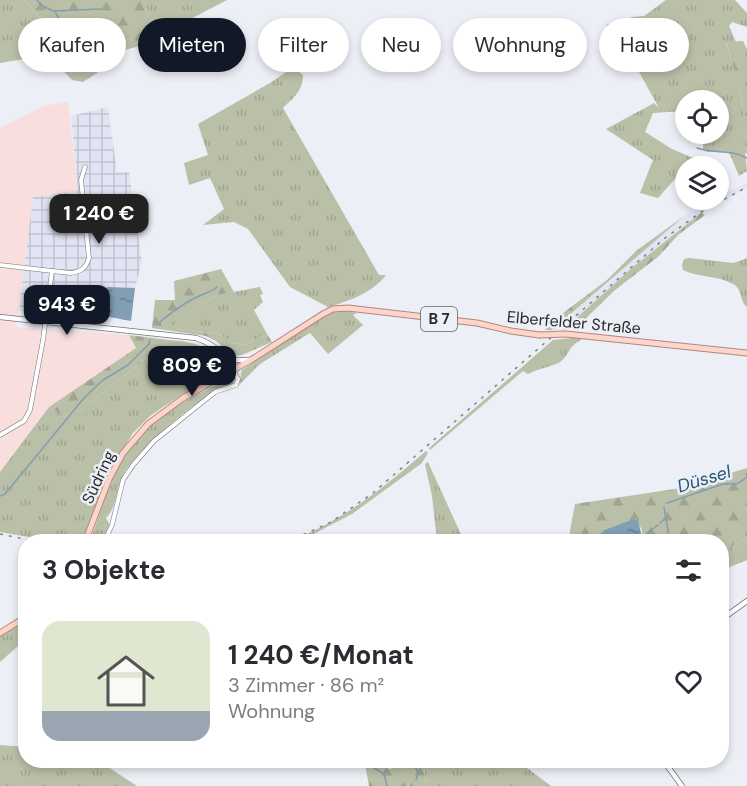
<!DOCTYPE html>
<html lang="de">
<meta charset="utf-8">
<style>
:root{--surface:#fff;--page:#f2f2f3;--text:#2b2b33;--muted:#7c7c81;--accent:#111827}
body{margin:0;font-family:"DM Sans",sans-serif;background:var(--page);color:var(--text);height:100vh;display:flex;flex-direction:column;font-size:22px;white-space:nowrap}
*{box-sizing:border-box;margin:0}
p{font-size:20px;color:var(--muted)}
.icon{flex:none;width:33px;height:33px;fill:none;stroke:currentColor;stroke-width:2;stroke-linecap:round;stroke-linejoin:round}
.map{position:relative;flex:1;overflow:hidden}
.side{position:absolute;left:18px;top:534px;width:711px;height:234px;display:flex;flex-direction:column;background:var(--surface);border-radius:24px;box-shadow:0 3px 9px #0003}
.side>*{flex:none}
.hud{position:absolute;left:18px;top:18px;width:711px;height:54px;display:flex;gap:12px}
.fabs{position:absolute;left:675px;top:90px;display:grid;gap:12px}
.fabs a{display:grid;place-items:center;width:54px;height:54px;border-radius:50%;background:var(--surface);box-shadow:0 3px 9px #0003;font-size:30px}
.price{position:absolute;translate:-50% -51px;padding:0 14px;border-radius:12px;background:var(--accent);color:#fff;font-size:20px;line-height:39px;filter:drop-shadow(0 2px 3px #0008)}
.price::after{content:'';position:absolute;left:50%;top:36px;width:18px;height:14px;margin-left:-9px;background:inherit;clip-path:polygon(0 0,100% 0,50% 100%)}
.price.selected{background:#222;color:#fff}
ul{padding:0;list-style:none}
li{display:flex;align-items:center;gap:18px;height:150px;padding:0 24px}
li span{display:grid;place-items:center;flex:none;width:168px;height:120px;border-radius:18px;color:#555}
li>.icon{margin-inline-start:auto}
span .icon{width:72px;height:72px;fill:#fffc;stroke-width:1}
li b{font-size:26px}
h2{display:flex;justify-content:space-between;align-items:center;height:72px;padding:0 24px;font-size:26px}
.chip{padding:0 21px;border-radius:27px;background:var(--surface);box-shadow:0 3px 9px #0003;font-size:21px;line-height:54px}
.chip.selected{background:var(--accent);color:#fff}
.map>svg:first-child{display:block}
.commercial{fill:#f9dede}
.industrial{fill:url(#industrial-grid)}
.built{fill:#e1e4f3}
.grass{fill:url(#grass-tufts)}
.forest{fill:url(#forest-firs)}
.water{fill:url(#water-ripples)}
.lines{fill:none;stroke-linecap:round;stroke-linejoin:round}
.stream{stroke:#819eb2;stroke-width:1.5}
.minor-casing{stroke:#74767c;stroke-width:5}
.tertiary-casing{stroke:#74767c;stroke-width:6}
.primary-casing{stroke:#b2877d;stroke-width:7}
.minor{stroke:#fff;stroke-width:4}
.tertiary{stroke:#fff;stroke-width:4.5}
.primary{stroke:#fdd6cb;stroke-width:5}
.rail{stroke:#818287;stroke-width:1.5;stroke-dasharray:3 6;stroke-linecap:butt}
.primary-bridge-casing{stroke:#b2877d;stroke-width:7;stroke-linecap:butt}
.primary-bridge{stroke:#fdd6cb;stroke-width:5}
.labels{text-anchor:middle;stroke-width:5;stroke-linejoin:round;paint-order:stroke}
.shield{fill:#edeff6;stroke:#636469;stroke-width:1.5}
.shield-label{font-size:15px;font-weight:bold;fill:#28292c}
.street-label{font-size:16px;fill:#28292c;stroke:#edeff6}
.water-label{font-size:18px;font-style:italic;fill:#255977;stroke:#edeff6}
</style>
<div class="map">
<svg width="747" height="786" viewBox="0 0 747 786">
<defs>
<pattern id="industrial-grid" width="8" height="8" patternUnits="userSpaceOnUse" patternTransform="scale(1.5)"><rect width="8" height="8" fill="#e1e4f3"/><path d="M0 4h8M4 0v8" fill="none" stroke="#c1c4d0"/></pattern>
<pattern id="grass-tufts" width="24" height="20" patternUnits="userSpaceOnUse" patternTransform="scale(1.5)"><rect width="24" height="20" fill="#babfa8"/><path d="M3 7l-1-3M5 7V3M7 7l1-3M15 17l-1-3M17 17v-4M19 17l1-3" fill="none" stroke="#a0a491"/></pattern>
<pattern id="forest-firs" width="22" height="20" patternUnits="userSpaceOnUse" patternTransform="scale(1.5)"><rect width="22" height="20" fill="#babfa8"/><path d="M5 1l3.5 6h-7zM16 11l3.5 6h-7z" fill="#a0a491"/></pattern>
<pattern id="water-ripples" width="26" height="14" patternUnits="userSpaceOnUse" patternTransform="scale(1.5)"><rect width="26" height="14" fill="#819eb2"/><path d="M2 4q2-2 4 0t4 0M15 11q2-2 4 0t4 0" fill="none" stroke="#6a8191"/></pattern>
</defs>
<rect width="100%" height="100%" fill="#edeff6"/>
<!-- commercial -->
<path class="commercial" d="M68,102L78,191L20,301L16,327L129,335L136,348L49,407L0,472V128L43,106Z"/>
<!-- industrial -->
<path class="industrial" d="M108,107L117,172H129L142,262L135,288L109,287L86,292L74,314L19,311L33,197L78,191L71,116Z"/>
<!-- built -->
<path class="built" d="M747,183V188L702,212L682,227L633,267L563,330H552L684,216L712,200H718L719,196Z"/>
<!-- grass -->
<g class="grass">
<path d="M0,0H25L37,15L71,43L72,80L55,62L42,56L0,63Z"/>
<path d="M145,0H227L158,36L147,13Z"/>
<path d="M666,0H735L747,13V27L732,22L729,26L736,42L726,43L737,75L746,123L744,140L747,171L739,176L729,152H707L703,150V144L707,142V134H718V100H686L685,111L653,113L645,132L672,149L698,160L697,166H686L685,177L674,180L658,198L640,193L653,160L606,129L654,103L659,108L623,43L616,44L606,25L609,24L614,27L632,17L644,16Z"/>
<path d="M296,70L303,75C303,91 293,98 283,108L379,275H386C374,292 347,302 328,307L290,287L248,229L234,222L203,225L224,209L210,178L189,185L184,163L208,155L198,124L270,83L286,72Z"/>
<path d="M689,258L734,263L747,258V307C739,301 743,289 733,284C718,275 699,278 683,270L682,265L684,259Z"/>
<path d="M260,287L263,294L260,295L263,302L254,310L267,334L245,345L232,343L219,334L181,329L168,324L217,295Z"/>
<path d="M343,310L357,313L353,315L363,325L328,354L310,333L260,364L239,385L242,370L321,318L332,312Z"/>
<path d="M581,337L580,341C569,345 569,356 560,362C554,366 537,369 528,374L523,371L430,450L429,448L553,340Z"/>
<path d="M169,340C196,342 207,345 223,367L220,373L181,395L150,416L133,433L110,470L86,535H83L80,541H51L0,532V472L49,407L65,417L89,404Z"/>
<path d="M232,377L235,379L232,385C207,388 135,452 123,475C116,489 117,507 106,518L110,525L101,541L90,542C104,500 117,454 152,424C174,404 205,391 232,377Z"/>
<path d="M426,451L428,453L422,463L352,514L300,541H292C347,517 381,490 426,451Z"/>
<path d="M428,462L464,541H437L432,496L425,464Z"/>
<path d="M747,537V560L722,570V552Z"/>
<path d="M25,620V640L0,662V635Z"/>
<path d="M0,745L25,747L26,760L99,761L137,786H0Z"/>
<path d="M419,761H518L551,786H426L424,768Z"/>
</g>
<!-- forest -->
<g class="forest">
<path d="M25,0H145L147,13L158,36L150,43L111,54L105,68L83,82L72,80L71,43L37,15Z"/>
<path d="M743,41L747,49V154L746,153L737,152L731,146L744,140C747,107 736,73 726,42Z"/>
<path d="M702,212L705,215L678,235L659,256L615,290L580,324L581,328L563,330L633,267Z"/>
<path d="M684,216L552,330H545L551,322L607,280L636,251Z"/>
<path d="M221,269L234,292L217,295L169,324L181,329L219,334L232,343L245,345L267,334L272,342L242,355L233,356L216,341L206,336L152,328L155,300H175L174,281Z"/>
<path d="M129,335L169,340L89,404L84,422L65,417L49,407L136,348Z"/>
<path d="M747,468V537L722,552V542L643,541L642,530L636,519L604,530L592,541L568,542L575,504L681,488Z"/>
<path d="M361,761H380L383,767L390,769L394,767L396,761H419L424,768L426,786H369L365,764Z"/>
</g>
<!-- water -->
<g class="water">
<path d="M109,287L135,288L131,321L99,315L74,314L86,292Z"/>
<path d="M634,519L638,520L643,541H592L604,530Z"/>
</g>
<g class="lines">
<!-- stream -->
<g class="stream">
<path d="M37,0L41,5L53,11L101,9"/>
<path d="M55,12L70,35L78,62"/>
<path d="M697,148C713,154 732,149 747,158"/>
<path d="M160,325V322C173,311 188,300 204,294C210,291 212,292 217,287"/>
<path d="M0,496L5,494L84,398L103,380L128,365L149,344L150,340"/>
<path d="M667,503L723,484H737L747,477"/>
<path d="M664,507L670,542"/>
<path d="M660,523L666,518"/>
<path d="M642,537L658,525"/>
<path d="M373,760L374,768L384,774L387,786"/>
<path d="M412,760L418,773L416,780"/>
<path d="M411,786L412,784"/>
</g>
<!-- minor casing -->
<g class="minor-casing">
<g id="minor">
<path d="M0,265L70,273C81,272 86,268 89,258L81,180L85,167"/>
<path d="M0,435L24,421L30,410L43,340L52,271"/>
<path d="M104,542L112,525L123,480L133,465L154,441L215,392L236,385L238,379L233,370"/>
</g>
</g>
<!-- tertiary casing -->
<g class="tertiary-casing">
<g id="tertiary">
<path d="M0,317L196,338C214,344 224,354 233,370"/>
<path d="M226,356L236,360H250"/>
<path d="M722,619L747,601"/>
<path d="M663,760L682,786"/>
</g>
</g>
<!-- primary casing -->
<g class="primary-casing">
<g id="primary">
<path d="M566,334L747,353"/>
<path d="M85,542L109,479L123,453L148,424L183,398L251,360L323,314L333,309L348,308L477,323L511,331L539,335"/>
<path d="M0,633L26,617"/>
</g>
</g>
<!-- minor -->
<use href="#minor" class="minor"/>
<!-- tertiary -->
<use href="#tertiary" class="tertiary"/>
<!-- primary -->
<use href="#primary" class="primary"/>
<!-- rail -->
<g class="rail">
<path d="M0,534L39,542"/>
<path d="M287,542L331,522L373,493L665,238L701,212L747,187"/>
</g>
<!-- primary-bridge casing -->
<g class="primary-bridge-casing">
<path id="primary-bridge" d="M539,335L566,334"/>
</g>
<!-- primary-bridge -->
<use href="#primary-bridge" class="primary-bridge"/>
</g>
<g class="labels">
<!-- shield labels -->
<rect class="shield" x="421" y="307" width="36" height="24" rx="4.5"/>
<g class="shield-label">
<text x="439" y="324">B 7</text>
</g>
<!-- street labels -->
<g class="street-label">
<text transform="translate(574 322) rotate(5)" y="6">Elberfelder Straße</text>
<text transform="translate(98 477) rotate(-65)" y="6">Südring</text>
</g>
<!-- water labels -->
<g class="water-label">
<text transform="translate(704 479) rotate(-17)" y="6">Düssel</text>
</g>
</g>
</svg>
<div class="fabs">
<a><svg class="icon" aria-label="locate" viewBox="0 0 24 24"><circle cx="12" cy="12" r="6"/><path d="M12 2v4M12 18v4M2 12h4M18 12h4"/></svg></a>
<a><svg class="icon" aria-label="layers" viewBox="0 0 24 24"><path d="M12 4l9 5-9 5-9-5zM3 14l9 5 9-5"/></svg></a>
</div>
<b class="price selected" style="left:99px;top:245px">1 240 €</b>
<b class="price" style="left:67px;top:336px">943 €</b>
<b class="price" style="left:192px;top:397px">809 €</b>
<div class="hud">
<a class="chip">Kaufen</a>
<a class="chip selected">Mieten</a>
<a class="chip">Filter</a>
<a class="chip">Neu</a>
<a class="chip">Wohnung</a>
<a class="chip">Haus</a>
</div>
<section class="side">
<h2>3 Objekte<svg class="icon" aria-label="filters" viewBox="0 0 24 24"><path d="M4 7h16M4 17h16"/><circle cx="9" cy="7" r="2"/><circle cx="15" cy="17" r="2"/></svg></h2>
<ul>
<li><span style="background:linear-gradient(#dfe7d0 75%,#9aa5b1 0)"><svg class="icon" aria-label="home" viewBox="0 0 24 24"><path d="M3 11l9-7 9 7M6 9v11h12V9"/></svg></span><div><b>1 240 €/Monat</b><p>3 Zimmer · 86 m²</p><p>Wohnung</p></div><svg class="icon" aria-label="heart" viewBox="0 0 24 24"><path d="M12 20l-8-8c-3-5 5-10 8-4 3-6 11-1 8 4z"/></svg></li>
</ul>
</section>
</div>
